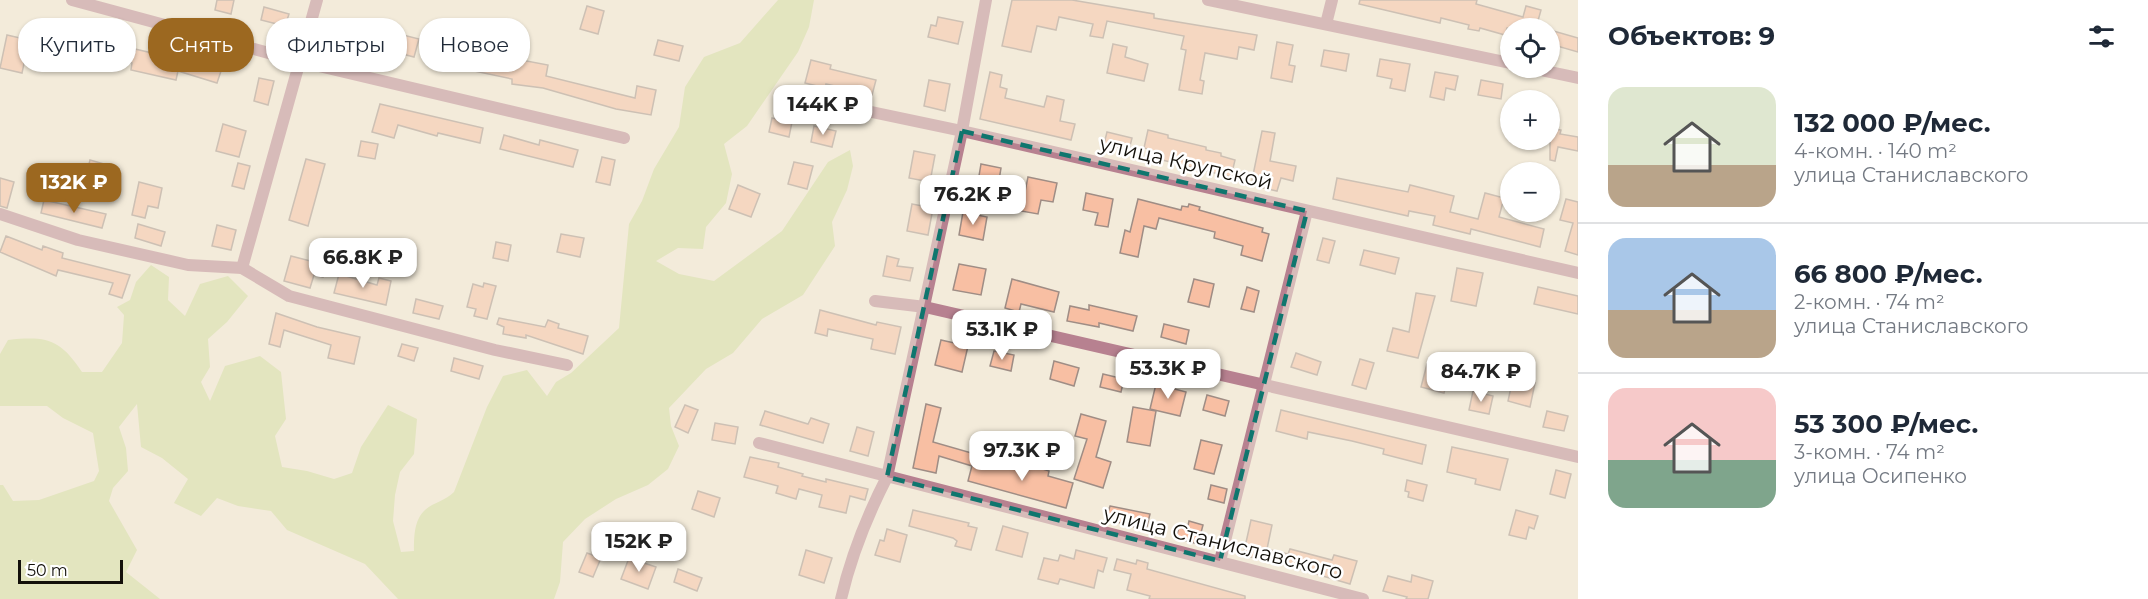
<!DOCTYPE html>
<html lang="ru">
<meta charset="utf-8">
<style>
:root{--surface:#fff;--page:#f2f2f3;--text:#1f2937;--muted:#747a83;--line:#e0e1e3;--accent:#9c6820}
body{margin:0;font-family:Montserrat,sans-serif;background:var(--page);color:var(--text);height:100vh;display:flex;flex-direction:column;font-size:22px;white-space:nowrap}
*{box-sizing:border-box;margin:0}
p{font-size:20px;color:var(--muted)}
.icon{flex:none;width:33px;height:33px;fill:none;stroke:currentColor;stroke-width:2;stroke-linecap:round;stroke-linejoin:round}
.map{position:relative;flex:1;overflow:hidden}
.sheet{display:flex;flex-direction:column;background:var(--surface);width:570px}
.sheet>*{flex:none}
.banner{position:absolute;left:18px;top:18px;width:570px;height:54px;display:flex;gap:12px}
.tools{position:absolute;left:1500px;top:18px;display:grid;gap:12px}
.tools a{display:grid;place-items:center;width:60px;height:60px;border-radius:50%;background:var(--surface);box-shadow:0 2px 4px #0004;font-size:30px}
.scale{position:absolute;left:18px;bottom:15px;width:105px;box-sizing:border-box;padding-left:6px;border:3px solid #13100a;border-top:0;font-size:16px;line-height:21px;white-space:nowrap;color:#13100a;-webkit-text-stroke:4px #fff;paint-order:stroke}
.price{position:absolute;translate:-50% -51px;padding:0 14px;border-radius:12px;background:#fff;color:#222;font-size:20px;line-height:39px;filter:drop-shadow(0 2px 3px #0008)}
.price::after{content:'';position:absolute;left:50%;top:36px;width:18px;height:14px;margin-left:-9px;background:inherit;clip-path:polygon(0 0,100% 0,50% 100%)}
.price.on{background:var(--accent);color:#fff}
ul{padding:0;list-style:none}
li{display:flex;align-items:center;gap:18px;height:150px;padding:0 30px}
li+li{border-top:2px solid var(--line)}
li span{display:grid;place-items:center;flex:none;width:168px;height:120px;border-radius:18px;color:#555}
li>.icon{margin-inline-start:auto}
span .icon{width:72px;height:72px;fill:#fffc;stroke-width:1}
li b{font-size:26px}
h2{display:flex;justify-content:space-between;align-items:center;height:72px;padding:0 30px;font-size:26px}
.pill{padding:0 21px;border-radius:24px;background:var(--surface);box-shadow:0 2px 4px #0004;font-size:21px;line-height:54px}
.pill.on{background:var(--accent);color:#fff}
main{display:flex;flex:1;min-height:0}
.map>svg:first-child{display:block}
.green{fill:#d1dd9e}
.building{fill:#f8bfa3;stroke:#9f8d85;stroke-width:1.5}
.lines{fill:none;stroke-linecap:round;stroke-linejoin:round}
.street{stroke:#b78190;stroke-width:12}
.marked{fill:none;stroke:#0f766e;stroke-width:4.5;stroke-dasharray:12 8;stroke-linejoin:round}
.labels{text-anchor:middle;stroke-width:5;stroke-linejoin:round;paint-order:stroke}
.street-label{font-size:21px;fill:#13100a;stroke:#fff}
</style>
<main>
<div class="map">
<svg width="1578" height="599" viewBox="0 0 1578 599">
<rect width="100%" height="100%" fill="#f3ebda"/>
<!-- green -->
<path class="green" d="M778,0H814L809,27L798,52L747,126L724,144L732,174L726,203L706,227L703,249L678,248L656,261L679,274L714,281L782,231L828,162L850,150L853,166L847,190L832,222L835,246L803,295L762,319L733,353L706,369L669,408L671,426L679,446L668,469L648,485L616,499L585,519L563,542L560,582L554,599H398L365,564L287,530L271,511L238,506L217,498L201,516L174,503L188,479L162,458L141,447L137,404L119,427L126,448L128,471L113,488L109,501L137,550L126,572L160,599H0V485H3L13,501L39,500L94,481L99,471L93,433L63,418L47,406H0V354L8,340C47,336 60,339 82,372H102L122,343L124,315L117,307L130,300L136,282L151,265L169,277L168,300L185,316L200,284L228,276L248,296L227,322L208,339L210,367L201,382L210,401L225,366L260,356L281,372L286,419L275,436L282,467L307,471L334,479L352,473L361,447L388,405L417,419L414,454L400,472L395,495L393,521L401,552L414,551C414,537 414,520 425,510C434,502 445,501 454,492L487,407L503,376L527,370L547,396L556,382L571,373L619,328L629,224L642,201L654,169L679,127L685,87L704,57L740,43Z"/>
<!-- building -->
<g class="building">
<path d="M217,0H234L231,14L215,10Z"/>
<path d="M1012,0H1072L1154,14V18L1257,35L1254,50L1239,47L1237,59L1205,53L1200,80L1204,81L1202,94L1179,90L1186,50L1181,49L1184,36L1107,21L1103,38L1090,36L1093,24L1059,17L1056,30L1037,26L1031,52L1002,46Z"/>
<path d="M1360,0H1477L1476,4L1523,17L1526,6L1541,10L1536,28H1507L1505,35L1480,28L1479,31L1468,29L1469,25L1441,18L1440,23L1359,4Z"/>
<path d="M587,6L604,11L598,34L580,29Z"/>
<path d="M264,7L289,14L285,26L261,20Z"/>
<path d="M938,17L963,22L958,44L928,37L931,25L936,26Z"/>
<path d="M346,20L362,24L357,43L341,39Z"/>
<path d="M1550,30L1578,38V52L1550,44Z"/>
<path d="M435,31L462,37L458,53L432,47Z"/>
<path d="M391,32L419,39L414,57L387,50Z"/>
<path d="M7,35L29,40L22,73L0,68Z"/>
<path d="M48,40L80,47L78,59L45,52Z"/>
<path d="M658,40L683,46L679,61L654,55Z"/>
<path d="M104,42L135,51V49L186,61L221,71L217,83L178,71L176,80L131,70L132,63L101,53Z"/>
<path d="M1277,42L1293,45L1289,65L1295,66L1292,82L1271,78Z"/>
<path d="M1113,44L1127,47L1125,57L1148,64L1144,81L1107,73Z"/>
<path d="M1324,50L1349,54L1346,71L1321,66Z"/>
<path d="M516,59L548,65L546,76L635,98L637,86L656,90L651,115L616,109L543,88L512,84V79L474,71L476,60L514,69Z"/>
<path d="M1380,59L1410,64L1405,91L1390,88L1392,79L1377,76Z"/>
<path d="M811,60L831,65L830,69L876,80L872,95L826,84L825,88L805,83Z"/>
<path d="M990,72L1002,75L1000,87L1007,89L1005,98L1044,107L1047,96L1064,100L1060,121L1075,124L1071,140L980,119Z"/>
<path d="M1435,72L1458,76L1455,90L1446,88L1444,100L1430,97Z"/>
<path d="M259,78L274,81L268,105L254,101Z"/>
<path d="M929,80L950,84L945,111L924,106Z"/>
<path d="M1481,80L1503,84L1501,99L1478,95Z"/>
<path d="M380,104L483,128L480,143L438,133L437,136L398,125L394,138L372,132Z"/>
<path d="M772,118L792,122L789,137L769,132Z"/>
<path d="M223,124L246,131L239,157L216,151Z"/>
<path d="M814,126L836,131L832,147L811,142Z"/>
<path d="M1550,128L1561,130L1560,134L1578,137V151L1558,147L1555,161L1550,160Z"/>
<path d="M1148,130L1168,135V138L1206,147V150L1221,153V156L1235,160L1231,177L1150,157L1152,150L1144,148Z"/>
<path d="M1262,131L1275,133L1270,161L1296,166L1293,181L1281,178L1277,191L1263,188L1264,183L1252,180Z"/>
<path d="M1107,132L1132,138L1129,150L1104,144Z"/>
<path d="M504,135L539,145L540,140L578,150L573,167L500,149Z"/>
<path d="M361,141L378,144L375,159L358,156Z"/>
<path d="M914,151L935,155L930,182L909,178Z"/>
<path d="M602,157L615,160L610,185L596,182Z"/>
<path d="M306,159L325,164L308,226L289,220Z"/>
<path d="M90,160L104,164L98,184L85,181Z"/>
<path d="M794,162L813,166L807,189L788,184Z"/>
<path d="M238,163L250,166L244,189L232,186Z"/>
<path d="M981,164L1001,168L998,186L978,182Z"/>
<path d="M1028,177L1057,183L1053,202L1041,200L1038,214L1021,211Z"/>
<path d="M0,178L14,182L7,208L0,206Z"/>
<path d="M1337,178L1408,192L1410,185L1454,196L1450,212L1478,219L1485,193L1504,198L1499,217L1544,229L1540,247L1471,229L1470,234L1433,225L1435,216L1409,211L1408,216L1333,199Z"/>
<path d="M139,182L162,188L158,208L148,206L145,218L132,215Z"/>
<path d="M738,185L760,194L751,217L729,209Z"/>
<path d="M1086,193L1113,199L1108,227L1095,225L1098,213L1083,210Z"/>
<path d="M1138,199L1181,210L1182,206L1188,207L1189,204L1200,207L1199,210L1263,228L1262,232L1269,234L1262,261L1241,255L1243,246L1214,238L1215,232L1159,218L1156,229L1144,226L1138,257L1120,253L1125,230L1130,232Z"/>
<path d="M1566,199L1578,202V255L1565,251L1573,223L1560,220Z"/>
<path d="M44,200L106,214L102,228L41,213Z"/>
<path d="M912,204L933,208L928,235L907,231Z"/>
<path d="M963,212L987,217L983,240L959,235Z"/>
<path d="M138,224L165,232L161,246L135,238Z"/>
<path d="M217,225L236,230L231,250L212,246Z"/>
<path d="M561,234L584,238L580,257L557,252Z"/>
<path d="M6,236L42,250L43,246L63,253L62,258L130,275L122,298L109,294L113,283L58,270L56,276L0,252Z"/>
<path d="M1323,238L1335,241L1329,263L1317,260Z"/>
<path d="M496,242L511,245L508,261L493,258Z"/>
<path d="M1364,250L1399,258L1395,274L1360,265Z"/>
<path d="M291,256L326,265L323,277L314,275L310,288L284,281Z"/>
<path d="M887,256L899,259L897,266L913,268L910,281L883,276Z"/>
<path d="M959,264L986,269L981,295L953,290Z"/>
<path d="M1457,268L1483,273L1476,306L1451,301Z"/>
<path d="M339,274L377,285L379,278L391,281L386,305L334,293Z"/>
<path d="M1012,279L1059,292L1054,312L1021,304L1019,312L1005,308Z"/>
<path d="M1194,279L1214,284L1209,307L1188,302Z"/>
<path d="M484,283L496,286L487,319L474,316L476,309L467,307L473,284L483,287Z"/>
<path d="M1247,287L1259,291L1254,312L1241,309Z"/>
<path d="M1538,287L1578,296V314L1534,304Z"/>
<path d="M1416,293L1435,296L1418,358L1387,351L1393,328L1409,332Z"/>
<path d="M416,299L443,306L439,319L413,313Z"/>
<path d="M1089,305L1137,316L1133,331L1099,323V327L1067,321L1070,306L1089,310Z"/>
<path d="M820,310L876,325L877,322L901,327L895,354L871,349L873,339L828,329L827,336L815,333Z"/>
<path d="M276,313L317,327L360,337L354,364L328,358L331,345L284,330L280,347L269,344Z"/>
<path d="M499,318L545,327L548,320L559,324L558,328L588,336L583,354L526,335V338L503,334L504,327L497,324Z"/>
<path d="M1164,324L1189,330L1186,344L1161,337Z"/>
<path d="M941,340L968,346L962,372L935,365Z"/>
<path d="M402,344L418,348L414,361L398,356Z"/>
<path d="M994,351L1014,355L1011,371L990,366Z"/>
<path d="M1296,353L1321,362L1317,375L1291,367Z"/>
<path d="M454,358L483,366L479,379L451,371Z"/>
<path d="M1360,359L1374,363L1366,389L1352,385Z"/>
<path d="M1054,361L1079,368L1074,386L1050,379Z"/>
<path d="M1427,364L1450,369L1444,393L1421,387Z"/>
<path d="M1103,374L1124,379L1121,392L1100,387Z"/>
<path d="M1513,378L1535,383L1530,407L1508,401Z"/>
<path d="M1156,384L1186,392L1180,416L1150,409Z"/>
<path d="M1473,391L1493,396L1489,414L1469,410Z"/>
<path d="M1207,395L1229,401L1225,416L1203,410Z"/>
<path d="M926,404L941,408L933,442L975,454L972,466L939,456L936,473L913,468Z"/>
<path d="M685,405L698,410L688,433L675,427Z"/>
<path d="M1133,407L1156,411L1150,446L1127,442Z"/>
<path d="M1281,410L1426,445L1422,464L1383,454L1384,449L1352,441L1308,432L1307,439L1276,431Z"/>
<path d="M765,411L808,424L811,418L829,424L823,443L760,425Z"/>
<path d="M1547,411L1568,416L1564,431L1543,427Z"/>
<path d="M1081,414L1106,421L1096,457L1111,462L1103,488L1074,479L1087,439L1075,436Z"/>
<path d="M715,423L738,427L735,444L712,440Z"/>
<path d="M857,427L874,432L868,456L850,451Z"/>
<path d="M1201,440L1222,445L1214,474L1194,469Z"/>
<path d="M1452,447L1508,459L1500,490L1475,484L1476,479L1447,472Z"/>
<path d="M750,457L779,463L778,467L803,474L802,476L826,482V479L868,489L865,500L850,496L846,513L819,507L822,495L799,489L796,499L776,493L778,486L744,477Z"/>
<path d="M974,458L1022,470L1024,463L1049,471L1048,476L1073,483L1066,508L968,481Z"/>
<path d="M1556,470L1571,474L1565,498L1550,494Z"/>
<path d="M1407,480L1427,485L1423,501L1408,497L1409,492L1405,491Z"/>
<path d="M1211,485L1227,489L1224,503L1208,499Z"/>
<path d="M698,491L720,498L714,517L692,509Z"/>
<path d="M1110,506L1150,514L1146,530L1106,519Z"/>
<path d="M913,510L969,523L968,526L977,528L971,550L955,546L957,541L953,538L909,526Z"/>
<path d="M1516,510L1538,516L1534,529L1529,527L1526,539L1509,535Z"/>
<path d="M1251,520L1272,525L1267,549L1288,554L1290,549L1332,560L1334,555L1357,561L1350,584L1268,560L1243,556Z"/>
<path d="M1189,521L1203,525L1198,544L1176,538L1179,527L1187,530Z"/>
<path d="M1003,526L1028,533L1022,557L996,550Z"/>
<path d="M887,529L907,535L900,562L875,555L880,540L884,541Z"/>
<path d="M806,550L832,558L824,583L799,575Z"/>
<path d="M1076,550L1107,558L1103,572L1098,570L1094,588L1060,579L1058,584L1038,579L1044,558L1058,561L1060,555L1074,559Z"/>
<path d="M587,553L601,558L593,577L579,572Z"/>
<path d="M629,558L656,567L648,589L621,579Z"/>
<path d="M1117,559L1136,564L1137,560L1148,563L1147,569L1245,596V599H1149L1150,596L1127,590L1131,574L1114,570Z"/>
<path d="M678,569L702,578L697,591L674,582Z"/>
<path d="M1412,575L1433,581L1428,599H1406L1407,597L1383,591L1388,576L1411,582Z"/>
</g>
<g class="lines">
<!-- street -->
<g class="street">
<path d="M72,0L302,62L624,138"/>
<path d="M1208,0L1510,63"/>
<path d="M1326,24L1332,0"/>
<path d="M1531,68L1578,78"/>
<path d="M786,94L962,131L1578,273"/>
<path d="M0,214L78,240L188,265L242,268L289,296L495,350L567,365"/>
<path d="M242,268L317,0"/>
<path d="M875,301L925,307L1578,457"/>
<path d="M759,443L1363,599"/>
<path d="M1220,561L1307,211"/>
<path d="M841,599C851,556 867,516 887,477L962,131L986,0"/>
</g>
</g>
<!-- marked area -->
<path d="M0 0H1578V599H0ZM962,131L1307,211L1220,561L887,477Z" fill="#f3ebda" fill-opacity=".55" fill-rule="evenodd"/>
<path class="marked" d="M962,131L1307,211L1220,561L887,477Z"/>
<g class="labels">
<!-- street labels -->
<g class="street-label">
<text transform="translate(1186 163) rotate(13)" y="7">улица Крупской</text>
<text transform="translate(1223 543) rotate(14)" y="7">улица Станиславского</text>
</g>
</g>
</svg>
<div class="tools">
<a><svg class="icon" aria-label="locate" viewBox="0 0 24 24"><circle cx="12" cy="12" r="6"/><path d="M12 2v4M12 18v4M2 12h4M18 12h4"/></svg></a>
<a>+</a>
<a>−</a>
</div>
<div class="scale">50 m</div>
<b class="price" style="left:823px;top:136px">144K ₽</b>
<b class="price on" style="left:74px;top:214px">132K ₽</b>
<b class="price" style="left:973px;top:226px">76.2K ₽</b>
<b class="price" style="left:363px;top:289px">66.8K ₽</b>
<b class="price" style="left:1002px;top:361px">53.1K ₽</b>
<b class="price" style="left:1168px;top:400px">53.3K ₽</b>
<b class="price" style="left:1481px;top:403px">84.7K ₽</b>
<b class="price" style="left:1022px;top:482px">97.3K ₽</b>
<b class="price" style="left:639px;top:573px">152K ₽</b>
<div class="banner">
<a class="pill">Купить</a>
<a class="pill on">Снять</a>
<a class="pill">Фильтры</a>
<a class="pill">Новое</a>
</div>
</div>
<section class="sheet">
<h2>Объектов: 9<svg class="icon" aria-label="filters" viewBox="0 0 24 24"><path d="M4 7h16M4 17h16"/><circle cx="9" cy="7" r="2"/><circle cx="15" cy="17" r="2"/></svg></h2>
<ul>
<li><span style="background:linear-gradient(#dfe7d0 65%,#b9a48a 0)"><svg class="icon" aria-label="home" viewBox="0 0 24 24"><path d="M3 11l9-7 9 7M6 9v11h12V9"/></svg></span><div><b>132 000 ₽/мес.</b><p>4-комн. · 140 m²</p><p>улица Станиславского</p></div></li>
<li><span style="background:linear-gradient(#a9c7e8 60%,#b9a48a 0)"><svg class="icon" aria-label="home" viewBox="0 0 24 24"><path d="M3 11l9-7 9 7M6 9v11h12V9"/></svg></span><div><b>66 800 ₽/мес.</b><p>2-комн. · 74 m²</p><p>улица Станиславского</p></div></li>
<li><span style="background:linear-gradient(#f6c9c9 60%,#7fa58c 0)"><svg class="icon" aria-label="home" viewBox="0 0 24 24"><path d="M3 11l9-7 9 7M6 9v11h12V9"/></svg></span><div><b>53 300 ₽/мес.</b><p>3-комн. · 74 m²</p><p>улица Осипенко</p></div></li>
</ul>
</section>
</main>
